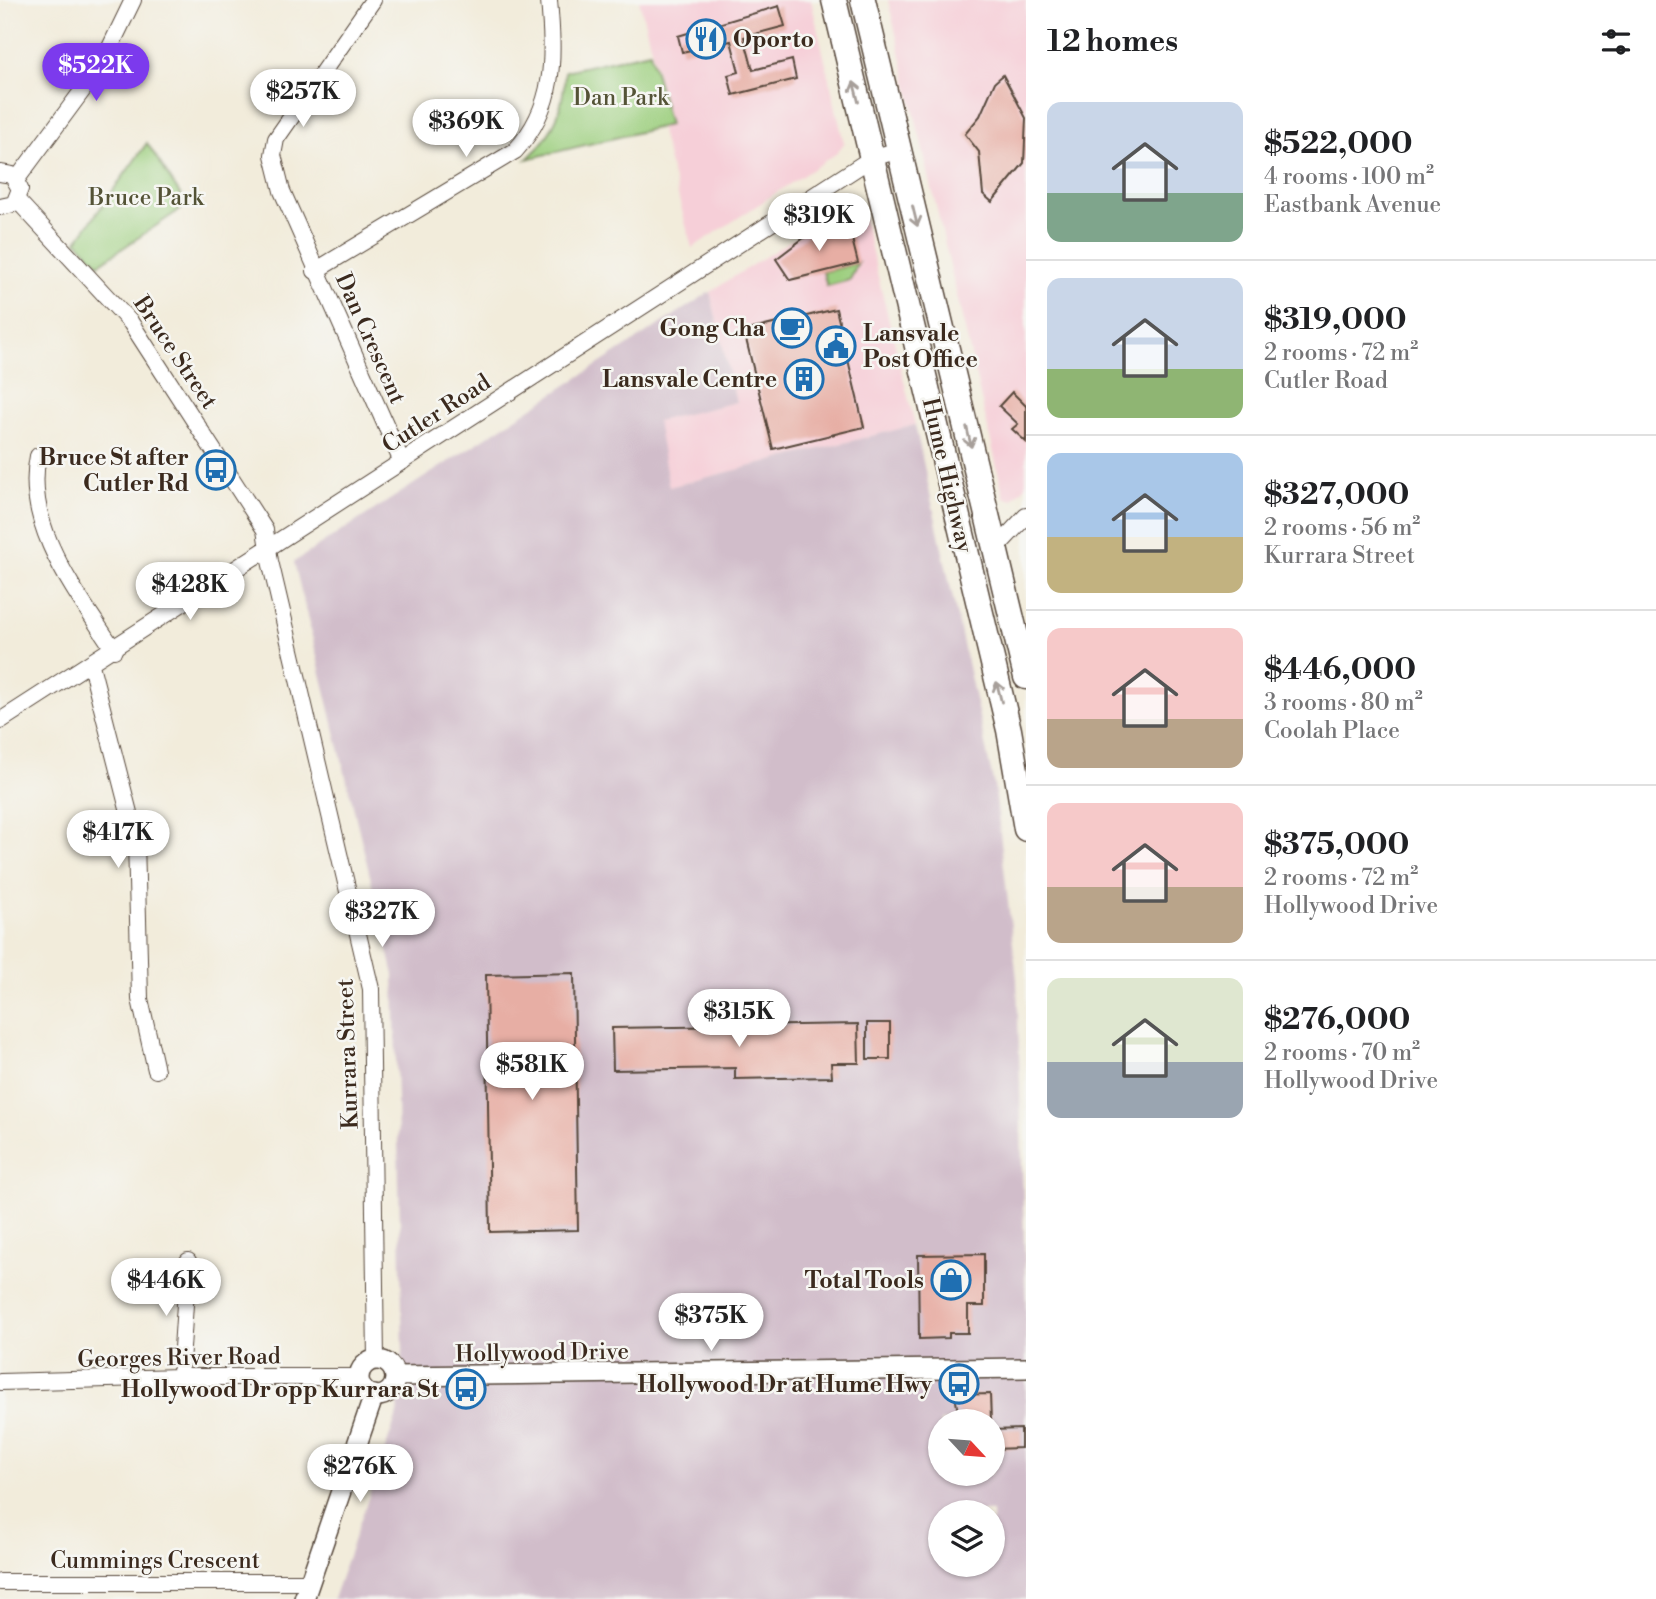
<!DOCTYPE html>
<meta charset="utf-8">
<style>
:root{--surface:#fff;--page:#f6f6f6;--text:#202124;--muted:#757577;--line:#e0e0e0;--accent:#7c3aed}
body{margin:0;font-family:"Libre Bodoni",serif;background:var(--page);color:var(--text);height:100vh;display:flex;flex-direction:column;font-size:26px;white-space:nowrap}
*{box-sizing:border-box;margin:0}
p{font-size:23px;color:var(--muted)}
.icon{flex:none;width:38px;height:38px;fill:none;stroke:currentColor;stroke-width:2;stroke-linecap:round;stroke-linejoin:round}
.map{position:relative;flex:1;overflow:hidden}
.side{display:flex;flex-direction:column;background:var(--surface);width:630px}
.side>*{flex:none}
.needle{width:46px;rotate:116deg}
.buttons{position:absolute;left:928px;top:1409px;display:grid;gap:14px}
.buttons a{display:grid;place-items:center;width:77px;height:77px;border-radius:50%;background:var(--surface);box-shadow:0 2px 5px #0004;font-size:35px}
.price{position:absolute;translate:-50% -60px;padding:0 16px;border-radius:24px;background:#fff;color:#222;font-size:23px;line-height:46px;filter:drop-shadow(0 2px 4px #0008)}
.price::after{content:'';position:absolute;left:50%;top:42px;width:21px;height:16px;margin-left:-10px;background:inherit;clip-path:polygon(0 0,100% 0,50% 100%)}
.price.on{background:var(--accent);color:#fff}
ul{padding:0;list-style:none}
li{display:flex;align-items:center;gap:21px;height:175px;padding:0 21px}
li+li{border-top:2px solid var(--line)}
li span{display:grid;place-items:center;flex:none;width:196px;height:140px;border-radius:14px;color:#555}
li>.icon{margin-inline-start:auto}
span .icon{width:84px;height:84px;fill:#fffc;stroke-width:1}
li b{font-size:30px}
h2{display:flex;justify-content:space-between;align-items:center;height:84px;padding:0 21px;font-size:30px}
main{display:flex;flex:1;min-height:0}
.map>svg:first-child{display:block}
.built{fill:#f6cfd8}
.industrial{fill:#d1bdca;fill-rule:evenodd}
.green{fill:#9dcf7f;stroke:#6c7c4e;stroke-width:2}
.building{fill:#e7aea4}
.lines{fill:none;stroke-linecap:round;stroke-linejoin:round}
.minor-casing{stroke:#56473a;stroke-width:18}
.tertiary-casing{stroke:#56473a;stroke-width:22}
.trunk-casing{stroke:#56473a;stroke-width:27}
.minor{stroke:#fff;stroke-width:16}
.tertiary{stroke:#fff;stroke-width:19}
.trunk{stroke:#fff;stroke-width:24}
.oneway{stroke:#a79f9a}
.labels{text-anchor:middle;stroke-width:5;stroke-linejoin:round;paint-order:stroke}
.poi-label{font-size:23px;font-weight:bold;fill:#3b2a1e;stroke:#f6f6f2;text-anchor:end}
.park-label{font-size:23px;fill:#545336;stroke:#f6f6f2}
.street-label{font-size:23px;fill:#3b2a1e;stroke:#f6f6f2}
</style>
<main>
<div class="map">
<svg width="1026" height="1599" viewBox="0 0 1026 1599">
<rect width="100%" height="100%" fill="#f6f6f2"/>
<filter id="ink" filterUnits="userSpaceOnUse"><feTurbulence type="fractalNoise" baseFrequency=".0143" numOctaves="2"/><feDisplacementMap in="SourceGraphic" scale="14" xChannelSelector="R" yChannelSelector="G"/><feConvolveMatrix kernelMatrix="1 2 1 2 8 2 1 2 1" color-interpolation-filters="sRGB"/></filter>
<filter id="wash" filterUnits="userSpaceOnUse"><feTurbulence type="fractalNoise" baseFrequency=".00686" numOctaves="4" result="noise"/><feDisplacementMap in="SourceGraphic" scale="28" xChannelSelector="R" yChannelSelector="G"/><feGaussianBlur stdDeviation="1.57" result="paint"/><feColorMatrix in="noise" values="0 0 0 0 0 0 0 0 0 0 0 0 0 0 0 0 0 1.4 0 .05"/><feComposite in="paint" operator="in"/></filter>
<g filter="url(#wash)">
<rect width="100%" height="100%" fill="#f2ecdb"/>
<!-- built -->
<g class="built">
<path d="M639,0H811L844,143L837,153L692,248L660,128L670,124Z"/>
<path d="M888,0H1026V486L1012,500L1004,497Z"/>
<path d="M846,205L862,212L915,425L669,487L656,421L736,402L710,292Z"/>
</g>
<!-- industrial -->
<path class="industrial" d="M710,292L736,402L657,421L669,487L915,425L995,790L1017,979L1026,1312V1599H333L397,1415L403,1351L394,975L294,562ZM940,1421H992V1474H940ZM940,1512H992V1564H940Z"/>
<!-- green -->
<g class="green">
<path d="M650,52L669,125L527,159C555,133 564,109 565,71Z"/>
<path d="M147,143L187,205L99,264L77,241Z"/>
<path d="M858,263L850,280L827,286L823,272Z"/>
</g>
<g id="blocks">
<!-- building -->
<g class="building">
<path d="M779,6L785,26L744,37L753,70L792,60L796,79L733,95L728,75L739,72L731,41L682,52L678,36Z"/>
<path d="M1003,75L1026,118L1024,163L992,202L983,194L979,152L965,134L980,116L995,82Z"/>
<path d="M838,225L839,229L849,227L858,263L790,280L776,259L813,231Z"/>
<path d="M836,309L864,427L773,449L744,331Z"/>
<path d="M1012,392L1026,406V442L1012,429L1018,424L999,406Z"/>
<path d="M574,973L578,1230L490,1232L486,975Z"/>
<rect x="867" y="1023" width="23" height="36"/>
<path d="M858,1024L859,1063H831L832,1077L735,1079V1068L613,1070L612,1028Z"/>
<path d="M984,1254V1306H968V1333H949V1338L919,1339L918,1255Z"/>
<path d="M990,1394L991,1421H964V1413H958L955,1395Z"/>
<path d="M1021,1429V1448L992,1449V1430Z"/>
</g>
</g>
</g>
<g filter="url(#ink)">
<use href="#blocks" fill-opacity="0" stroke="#56473a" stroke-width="2"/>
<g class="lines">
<!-- minor casing -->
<g class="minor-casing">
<g id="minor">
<path d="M373,0L276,139L273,155L282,191L402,462"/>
<path d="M0,173L12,175L20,189L14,204L0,207"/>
<path d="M17,179L102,64L133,0"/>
<path d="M17,200L131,323L265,530L270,561L371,989L376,1360"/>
<path d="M315,271L515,151C556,106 554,58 549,0"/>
<path d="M38,456C23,527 78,594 114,650"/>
<path d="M996,548L1026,516"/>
<path d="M91,665L136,840L140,999L156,1070"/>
<path d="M0,721L872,158L899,150"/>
<path d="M180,1377L188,1261"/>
<path d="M0,1382L180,1377H359"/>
<path d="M0,1582H309"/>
</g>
</g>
<!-- tertiary casing -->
<g class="tertiary-casing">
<g id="tertiary">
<circle cx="377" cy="1378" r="18"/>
<path d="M395,1376L1026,1368"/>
<path d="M304,1599L374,1395"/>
</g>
</g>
<!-- trunk casing -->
<g class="trunk-casing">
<g id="trunk">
<path d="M834,0L1009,730L1026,829"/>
<path d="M863,0L1026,677"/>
</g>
</g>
<!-- minor -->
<use href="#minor" class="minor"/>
<!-- tertiary -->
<use href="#tertiary" class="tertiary"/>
<!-- trunk -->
<use href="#trunk" class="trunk"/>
</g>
<!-- one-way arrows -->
<defs><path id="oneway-shaft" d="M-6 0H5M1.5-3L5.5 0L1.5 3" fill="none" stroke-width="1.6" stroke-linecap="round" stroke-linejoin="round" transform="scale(1.75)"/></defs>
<g class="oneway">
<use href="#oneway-shaft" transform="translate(856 92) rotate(-104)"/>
<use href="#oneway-shaft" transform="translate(915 216) rotate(76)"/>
<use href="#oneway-shaft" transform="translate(969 437) rotate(77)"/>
<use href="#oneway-shaft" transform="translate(999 692) rotate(-104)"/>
</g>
</g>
<!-- icons -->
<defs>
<g id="restaurant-ring" transform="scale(2.0125)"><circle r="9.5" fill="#f6f6f2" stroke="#1f6fb2" stroke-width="1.5"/><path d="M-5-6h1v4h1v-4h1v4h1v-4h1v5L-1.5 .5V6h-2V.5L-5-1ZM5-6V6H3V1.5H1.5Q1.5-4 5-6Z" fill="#1f6fb2"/></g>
<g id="cafe-ring" transform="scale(2.0125)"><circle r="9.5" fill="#f6f6f2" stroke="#1f6fb2" stroke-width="1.5"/><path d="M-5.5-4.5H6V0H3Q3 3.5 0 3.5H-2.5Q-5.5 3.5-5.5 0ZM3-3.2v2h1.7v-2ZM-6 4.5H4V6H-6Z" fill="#1f6fb2"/></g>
<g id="civic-ring" transform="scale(2.0125)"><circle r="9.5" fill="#f6f6f2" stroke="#1f6fb2" stroke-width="1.5"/><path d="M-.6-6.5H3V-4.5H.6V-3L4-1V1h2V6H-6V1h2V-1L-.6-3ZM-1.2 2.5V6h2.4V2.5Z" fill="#1f6fb2"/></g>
<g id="building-ring" transform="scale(2.0125)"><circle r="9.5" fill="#f6f6f2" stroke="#1f6fb2" stroke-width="1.5"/><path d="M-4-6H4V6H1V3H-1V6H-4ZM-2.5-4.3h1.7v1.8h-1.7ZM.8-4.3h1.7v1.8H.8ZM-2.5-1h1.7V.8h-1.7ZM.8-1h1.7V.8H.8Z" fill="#1f6fb2"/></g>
<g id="bus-ring" transform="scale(2.0125)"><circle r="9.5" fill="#f6f6f2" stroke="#1f6fb2" stroke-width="1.5"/><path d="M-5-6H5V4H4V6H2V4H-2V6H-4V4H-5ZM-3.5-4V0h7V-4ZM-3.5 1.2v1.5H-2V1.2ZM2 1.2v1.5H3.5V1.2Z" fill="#1f6fb2"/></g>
<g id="shop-ring" transform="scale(2.0125)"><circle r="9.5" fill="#f6f6f2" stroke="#1f6fb2" stroke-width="1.5"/><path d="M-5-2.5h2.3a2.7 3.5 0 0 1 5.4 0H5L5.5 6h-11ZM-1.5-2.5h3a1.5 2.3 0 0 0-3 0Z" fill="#1f6fb2"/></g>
</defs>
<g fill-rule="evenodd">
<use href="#restaurant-ring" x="706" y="39"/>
<use href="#cafe-ring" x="792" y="328"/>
<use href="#civic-ring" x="836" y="346"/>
<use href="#building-ring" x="804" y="379"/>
<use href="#bus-ring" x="216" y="470"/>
<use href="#shop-ring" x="951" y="1280"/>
<use href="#bus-ring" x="959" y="1384"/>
<use href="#bus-ring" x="466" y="1389"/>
</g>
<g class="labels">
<!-- poi labels -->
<g class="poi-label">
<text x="733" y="47" text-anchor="start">Oporto</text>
<text x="765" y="336">Gong Cha</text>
<text x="863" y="341" text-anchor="start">Lansvale<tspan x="863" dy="26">Post Office</tspan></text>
<text x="777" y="387">Lansvale Centre</text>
<text x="189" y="465">Bruce St after<tspan x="189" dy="26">Cutler Rd</tspan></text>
<text x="924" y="1288">Total Tools</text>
<text x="932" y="1392">Hollywood Dr at Hume Hwy</text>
<text x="439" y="1397">Hollywood Dr opp Kurrara St</text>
</g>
<!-- park labels -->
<g class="park-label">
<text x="621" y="105">Dan Park</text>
<text x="146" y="205">Bruce Park</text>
</g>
<!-- street labels -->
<g class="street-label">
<text transform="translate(371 338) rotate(66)" y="8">Dan Crescent</text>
<text transform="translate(176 352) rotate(56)" y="8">Bruce Street</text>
<text transform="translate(436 413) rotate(-33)" y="8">Cutler Road</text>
<text transform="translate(948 475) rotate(77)" y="8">Hume Highway</text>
<text transform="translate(347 1054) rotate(-92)" y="8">Kurrara Street</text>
<text transform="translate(542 1352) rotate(-1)" y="8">Hollywood Drive</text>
<text transform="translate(179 1357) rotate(-1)" y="8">Georges River Road</text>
<text x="155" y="1568">Cummings Crescent</text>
</g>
</g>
</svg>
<div class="buttons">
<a><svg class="needle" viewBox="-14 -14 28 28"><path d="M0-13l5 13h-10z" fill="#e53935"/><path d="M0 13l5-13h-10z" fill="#757577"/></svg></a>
<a><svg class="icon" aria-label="layers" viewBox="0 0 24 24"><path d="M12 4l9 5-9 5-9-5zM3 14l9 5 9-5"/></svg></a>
</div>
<b class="price on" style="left:96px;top:103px">$522K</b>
<b class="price" style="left:303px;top:129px">$257K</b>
<b class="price" style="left:466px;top:159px">$369K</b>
<b class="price" style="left:819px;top:253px">$319K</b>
<b class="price" style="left:190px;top:622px">$428K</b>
<b class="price" style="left:118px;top:870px">$417K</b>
<b class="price" style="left:382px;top:949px">$327K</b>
<b class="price" style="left:739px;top:1049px">$315K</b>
<b class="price" style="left:532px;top:1102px">$581K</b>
<b class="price" style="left:166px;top:1318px">$446K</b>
<b class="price" style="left:711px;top:1353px">$375K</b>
<b class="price" style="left:360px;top:1504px">$276K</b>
</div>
<section class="side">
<h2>12 homes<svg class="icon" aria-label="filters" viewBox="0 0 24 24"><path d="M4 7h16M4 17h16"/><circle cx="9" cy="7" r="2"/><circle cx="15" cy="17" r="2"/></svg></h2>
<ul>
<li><span style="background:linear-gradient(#c9d6e8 65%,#7fa58c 0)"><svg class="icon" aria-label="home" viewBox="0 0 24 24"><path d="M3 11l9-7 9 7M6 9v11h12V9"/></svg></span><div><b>$522,000</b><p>4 rooms · 100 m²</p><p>Eastbank Avenue</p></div></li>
<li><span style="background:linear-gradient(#c9d6e8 65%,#8fb573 0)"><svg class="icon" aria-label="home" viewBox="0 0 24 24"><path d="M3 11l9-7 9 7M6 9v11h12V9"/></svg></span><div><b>$319,000</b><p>2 rooms · 72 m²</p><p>Cutler Road</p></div></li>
<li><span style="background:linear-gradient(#a9c7e8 60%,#c2b280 0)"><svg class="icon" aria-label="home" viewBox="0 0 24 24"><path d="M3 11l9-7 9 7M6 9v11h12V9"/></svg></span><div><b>$327,000</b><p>2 rooms · 56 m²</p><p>Kurrara Street</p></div></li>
<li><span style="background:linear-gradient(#f6c9c9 65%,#b9a48a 0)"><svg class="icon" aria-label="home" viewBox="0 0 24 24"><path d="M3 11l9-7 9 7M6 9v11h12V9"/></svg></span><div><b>$446,000</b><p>3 rooms · 80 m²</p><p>Coolah Place</p></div></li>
<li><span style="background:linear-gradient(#f6c9c9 60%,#b9a48a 0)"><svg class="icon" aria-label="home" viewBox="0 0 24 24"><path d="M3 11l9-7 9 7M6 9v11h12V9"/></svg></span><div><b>$375,000</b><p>2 rooms · 72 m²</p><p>Hollywood Drive</p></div></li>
<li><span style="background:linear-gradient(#dfe7d0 60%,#9aa5b1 0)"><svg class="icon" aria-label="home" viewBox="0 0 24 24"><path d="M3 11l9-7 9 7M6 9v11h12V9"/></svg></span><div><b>$276,000</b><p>2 rooms · 70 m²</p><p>Hollywood Drive</p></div></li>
</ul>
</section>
</main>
